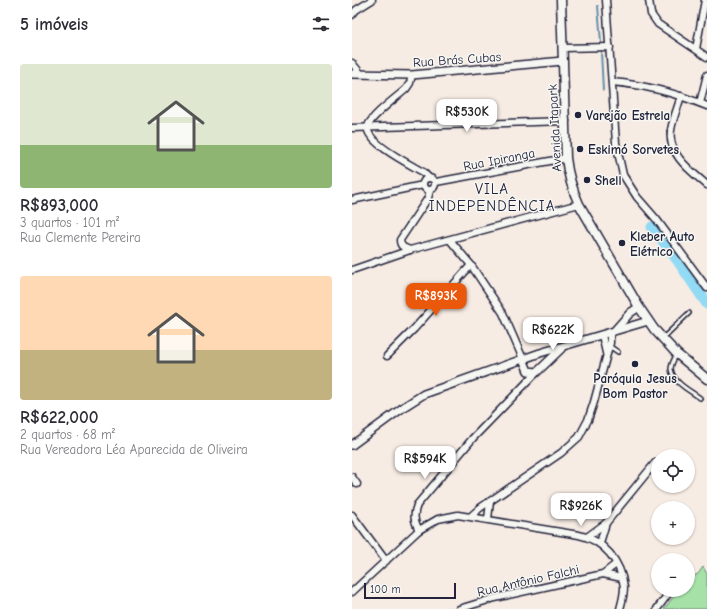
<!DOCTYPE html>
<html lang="pt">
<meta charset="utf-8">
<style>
:root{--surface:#fff;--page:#f2f2f3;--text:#2b2b33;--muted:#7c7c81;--accent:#ea580c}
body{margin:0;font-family:"Comic Neue",sans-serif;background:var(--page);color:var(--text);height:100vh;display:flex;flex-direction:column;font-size:15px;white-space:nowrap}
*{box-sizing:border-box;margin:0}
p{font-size:13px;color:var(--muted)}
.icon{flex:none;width:22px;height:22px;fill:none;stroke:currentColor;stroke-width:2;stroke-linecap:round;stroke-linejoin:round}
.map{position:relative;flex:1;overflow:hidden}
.drawer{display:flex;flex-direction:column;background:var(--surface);width:352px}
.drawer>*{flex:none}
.tools{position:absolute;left:299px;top:449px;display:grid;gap:8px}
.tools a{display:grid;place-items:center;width:44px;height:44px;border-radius:50%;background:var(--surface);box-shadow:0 1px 3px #0004;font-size:20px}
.scale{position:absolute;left:12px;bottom:10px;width:92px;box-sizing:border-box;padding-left:4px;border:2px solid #22223b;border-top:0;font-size:11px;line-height:14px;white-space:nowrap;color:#22223b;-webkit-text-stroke:3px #f6f6f2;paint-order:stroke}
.price{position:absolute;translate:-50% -34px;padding:0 9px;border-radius:8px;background:#fff;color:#222;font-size:13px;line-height:26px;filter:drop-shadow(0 1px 2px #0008)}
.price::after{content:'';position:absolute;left:50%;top:24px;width:12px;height:9px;margin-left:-6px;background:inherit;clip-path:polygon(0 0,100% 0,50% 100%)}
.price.current{background:var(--accent);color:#fff}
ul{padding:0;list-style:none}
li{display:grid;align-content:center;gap:8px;height:212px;padding:0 20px}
li span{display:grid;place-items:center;height:124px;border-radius:4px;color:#555}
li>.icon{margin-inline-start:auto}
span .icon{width:72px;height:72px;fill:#fffc;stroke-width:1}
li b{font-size:17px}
h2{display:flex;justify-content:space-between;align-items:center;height:48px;padding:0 20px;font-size:17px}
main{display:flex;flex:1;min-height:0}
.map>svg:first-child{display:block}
.green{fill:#a6e2a8;stroke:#648272}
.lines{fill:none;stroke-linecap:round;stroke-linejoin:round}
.stream{stroke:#6690aa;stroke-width:2}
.river{stroke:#93daf4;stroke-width:11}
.service-casing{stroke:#22223b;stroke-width:6}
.minor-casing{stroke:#22223b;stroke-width:9}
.tertiary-casing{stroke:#22223b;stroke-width:10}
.secondary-casing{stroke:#22223b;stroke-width:11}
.service{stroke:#f6f6f2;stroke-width:3}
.minor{stroke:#f6f6f2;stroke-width:6}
.tertiary{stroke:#f6f6f2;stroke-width:7}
.secondary{stroke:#f6f6f2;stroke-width:8}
.poi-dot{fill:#22223b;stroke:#f6f6f2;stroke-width:1.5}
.labels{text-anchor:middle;stroke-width:3;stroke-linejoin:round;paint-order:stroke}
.street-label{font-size:13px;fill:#22223b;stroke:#f6f6f2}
.poi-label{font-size:13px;font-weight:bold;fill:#22223b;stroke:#f6f6f2;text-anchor:start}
.quarter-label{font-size:15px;letter-spacing:1px;fill:#22223b;stroke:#f6f6f2}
</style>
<main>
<section class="drawer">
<h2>5 imóveis<svg class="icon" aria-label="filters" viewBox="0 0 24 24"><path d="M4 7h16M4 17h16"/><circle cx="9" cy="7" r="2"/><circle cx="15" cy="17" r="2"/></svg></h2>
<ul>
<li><span style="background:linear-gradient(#dfe7d0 65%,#8fb573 0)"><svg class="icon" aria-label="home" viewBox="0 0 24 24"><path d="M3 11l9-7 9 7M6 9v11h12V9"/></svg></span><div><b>R$893,000</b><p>3 quartos · 101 m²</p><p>Rua Clemente Pereira</p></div></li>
<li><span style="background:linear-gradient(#ffd9b3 60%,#c2b280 0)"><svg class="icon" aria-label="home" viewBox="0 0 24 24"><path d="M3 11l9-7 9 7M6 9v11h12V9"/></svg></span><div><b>R$622,000</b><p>2 quartos · 68 m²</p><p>Rua Vereadora Léa Aparecida de Oliveira</p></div></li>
</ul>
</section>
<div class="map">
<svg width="355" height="609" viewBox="0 0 355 609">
<rect width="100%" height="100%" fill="#f7ece4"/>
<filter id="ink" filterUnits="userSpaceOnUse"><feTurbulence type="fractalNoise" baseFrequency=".025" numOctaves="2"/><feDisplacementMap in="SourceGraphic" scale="8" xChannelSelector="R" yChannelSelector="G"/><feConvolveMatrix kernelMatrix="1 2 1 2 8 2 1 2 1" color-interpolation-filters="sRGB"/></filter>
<g filter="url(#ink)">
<!-- green -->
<path class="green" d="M351,567L355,574V609H312L327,590H336V579L346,574Z"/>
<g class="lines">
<!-- stream -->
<g class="stream">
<path d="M246,6L249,42"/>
<path d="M249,52L251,90"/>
</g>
<!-- river -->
<path class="river" d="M300,227L326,261L355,304"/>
<!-- service casing -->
<g class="service-casing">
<g id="service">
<path d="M311,338L337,313"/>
<path d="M257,346L266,352"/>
<path d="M325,354C322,359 319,364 319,369C321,383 339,391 348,398"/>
</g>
</g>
<!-- minor casing -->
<g class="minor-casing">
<g id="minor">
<path d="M254,0L264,143L271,175L285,197L305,220L355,288"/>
<path d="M297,0L299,14L306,24L355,57"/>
<path d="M0,15L4,10L20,0"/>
<path d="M211,48L258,47"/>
<path d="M344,49L353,0"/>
<path d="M0,63L9,74"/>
<path d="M60,75L58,83L54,89C45,97 19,116 16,126C11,141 59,165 71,172L77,178"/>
<path d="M260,82C293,85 324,93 355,106"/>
<path d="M329,96C326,107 321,118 319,130C315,154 339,171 355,185"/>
<path d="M348,103L355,75"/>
<path d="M0,128L214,121"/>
<circle cx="77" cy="184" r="6"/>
<path d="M84,182L214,158"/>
<path d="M0,200L71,185"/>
<path d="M98,240L119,265L151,313L171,359"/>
<path d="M58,250C53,248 48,247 48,240L76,198L78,190"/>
<path d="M0,270L58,250L227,204"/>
<path d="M250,335L254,353"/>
<path d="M35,356L62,329L119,265"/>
<path d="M0,477L5,484"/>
<path d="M0,515L34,561"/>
<path d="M119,516L128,508L209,453L227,437L236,420L242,402L258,343V333"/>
<path d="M136,519L138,502"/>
<path d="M67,530C62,521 61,515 65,505L121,438L185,372"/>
<path d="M235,537L254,523L303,463"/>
<path d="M248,543L254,523"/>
<path d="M251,574L270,578"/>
<path d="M0,592L67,530L86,519L106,515L227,535C252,540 269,562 272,587C272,595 270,602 268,609"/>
<path d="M107,609L143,598L251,574L264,564"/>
<path d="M305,609L319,590"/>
</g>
</g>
<!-- tertiary casing -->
<g class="tertiary-casing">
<g id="tertiary">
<path d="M0,74L60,75L211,61"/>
<path d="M263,330L278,313L287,307"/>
<path d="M171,359L176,371L185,372L209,349"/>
<path d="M0,445L53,406L72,394L188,353L296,321"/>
</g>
</g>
<!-- secondary casing -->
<g class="secondary-casing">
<path id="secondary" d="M209,0L214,158C216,175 220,189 227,204L287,307L302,329L325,354L355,379"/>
</g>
<!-- service -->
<use href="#service" class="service"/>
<!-- minor -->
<use href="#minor" class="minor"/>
<!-- tertiary -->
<use href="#tertiary" class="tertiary"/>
<!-- secondary -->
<use href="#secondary" class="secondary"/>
</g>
</g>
<!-- markers -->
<g class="poi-dot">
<circle cx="226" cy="115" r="4"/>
<circle cx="228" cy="149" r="4"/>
<circle cx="235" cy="180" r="4"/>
<circle cx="270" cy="243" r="4"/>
<circle cx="283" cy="364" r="4"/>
</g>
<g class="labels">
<!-- street labels -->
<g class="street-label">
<text transform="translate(105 59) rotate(-4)" y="5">Rua Brás Cubas</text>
<text transform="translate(202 128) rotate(-93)" y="5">Avenida Itapark</text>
<text transform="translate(147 159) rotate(-11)" y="5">Rua Ipiranga</text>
<text transform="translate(176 580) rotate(-13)" y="5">Rua Antônio Falchi</text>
</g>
<!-- poi labels -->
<g class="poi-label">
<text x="234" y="120">Varejão Estrela</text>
<text x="236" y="154">Eskimó Sorvetes</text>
<text x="243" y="185">Shell</text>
<text x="278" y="241">Kleber Auto<tspan x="278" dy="15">Elétrico</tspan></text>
<text x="283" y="383" text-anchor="middle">Paróquia Jesus<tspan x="283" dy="15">Bom Pastor</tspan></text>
</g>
<!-- quarter labels -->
<g class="quarter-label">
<text x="140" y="194">VILA<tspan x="140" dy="17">INDEPENDÊNCIA</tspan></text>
</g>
</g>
</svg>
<div class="tools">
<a><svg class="icon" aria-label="locate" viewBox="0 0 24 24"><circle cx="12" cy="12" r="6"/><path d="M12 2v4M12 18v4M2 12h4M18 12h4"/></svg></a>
<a>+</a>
<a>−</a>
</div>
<div class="scale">100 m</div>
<b class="price" style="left:115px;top:133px">R$530K</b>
<b class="price current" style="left:84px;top:317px">R$893K</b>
<b class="price" style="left:201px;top:351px">R$622K</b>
<b class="price" style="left:73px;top:480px">R$594K</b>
<b class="price" style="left:229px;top:527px">R$926K</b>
</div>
</main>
